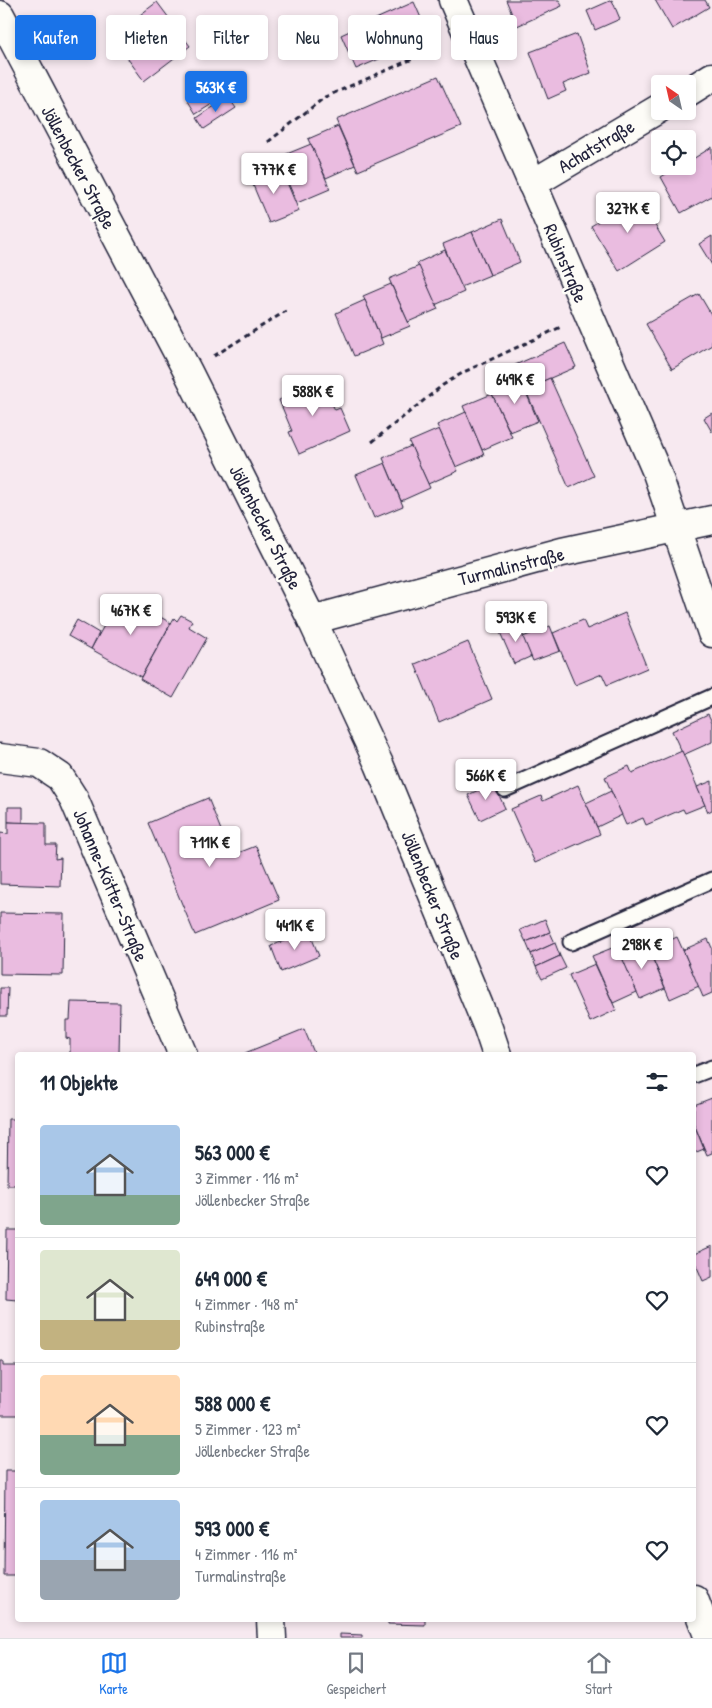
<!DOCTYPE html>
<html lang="de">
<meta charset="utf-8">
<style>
:root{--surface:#fff;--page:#f2f2f3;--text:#1f2937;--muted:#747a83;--line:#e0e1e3;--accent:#1a73e8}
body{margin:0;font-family:"Patrick Hand",sans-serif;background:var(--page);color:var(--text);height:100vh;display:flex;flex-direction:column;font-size:19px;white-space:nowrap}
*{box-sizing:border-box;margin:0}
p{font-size:16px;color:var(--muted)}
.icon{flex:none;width:28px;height:28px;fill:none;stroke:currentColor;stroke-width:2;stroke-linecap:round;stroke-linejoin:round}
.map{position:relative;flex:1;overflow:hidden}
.sheet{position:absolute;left:15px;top:1052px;width:681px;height:570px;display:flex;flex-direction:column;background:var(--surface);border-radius:5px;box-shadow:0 2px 8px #0003}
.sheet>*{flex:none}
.top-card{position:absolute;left:15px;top:15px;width:682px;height:45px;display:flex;gap:10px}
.needle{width:32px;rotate:326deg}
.tools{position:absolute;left:651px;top:75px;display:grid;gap:10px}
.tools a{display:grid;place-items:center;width:45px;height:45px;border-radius:5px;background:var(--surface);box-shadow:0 2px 8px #0003;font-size:25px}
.price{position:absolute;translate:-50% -42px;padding:0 11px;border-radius:5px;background:#fff;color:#222;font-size:16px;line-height:32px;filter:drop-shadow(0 1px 2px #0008)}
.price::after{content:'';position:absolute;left:50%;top:30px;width:15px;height:11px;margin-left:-8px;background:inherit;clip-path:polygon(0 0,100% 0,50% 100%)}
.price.active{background:var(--accent);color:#fff}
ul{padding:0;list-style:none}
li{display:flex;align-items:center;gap:15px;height:125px;padding:0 25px}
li+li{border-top:1px solid var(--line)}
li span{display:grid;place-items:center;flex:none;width:140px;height:100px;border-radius:5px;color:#555}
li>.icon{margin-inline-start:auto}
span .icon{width:60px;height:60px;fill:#fffc;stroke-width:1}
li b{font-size:21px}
h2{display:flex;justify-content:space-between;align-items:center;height:60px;padding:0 25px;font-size:21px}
.pill{padding:0 18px;border-radius:5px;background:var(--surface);box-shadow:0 2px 8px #0003;font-size:18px;line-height:45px}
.pill.active{background:var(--accent);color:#fff}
.tabs{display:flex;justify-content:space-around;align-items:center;height:70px;border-top:1px solid var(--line);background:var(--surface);font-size:14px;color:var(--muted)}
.tabs a{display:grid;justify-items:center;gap:2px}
.tabs .active{color:var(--accent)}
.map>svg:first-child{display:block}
.building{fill:#eabce0;stroke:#22223b}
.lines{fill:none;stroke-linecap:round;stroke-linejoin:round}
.lane-casing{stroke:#22223b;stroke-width:19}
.street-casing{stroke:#22223b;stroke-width:31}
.secondary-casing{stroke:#22223b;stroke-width:31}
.path{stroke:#22223b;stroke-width:3;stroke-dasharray:5 4;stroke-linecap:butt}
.lane{stroke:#fdfcf7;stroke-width:15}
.street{stroke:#fdfcf7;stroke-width:28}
.secondary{stroke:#fdfcf7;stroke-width:28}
.labels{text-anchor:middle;stroke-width:5;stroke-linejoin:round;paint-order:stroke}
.street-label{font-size:19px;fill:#22223b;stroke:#fdfcf7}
</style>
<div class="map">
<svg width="712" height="1638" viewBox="0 0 712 1638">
<rect width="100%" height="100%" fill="#f7e9f0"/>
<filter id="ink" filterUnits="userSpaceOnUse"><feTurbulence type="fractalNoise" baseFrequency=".02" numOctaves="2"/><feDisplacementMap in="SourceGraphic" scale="10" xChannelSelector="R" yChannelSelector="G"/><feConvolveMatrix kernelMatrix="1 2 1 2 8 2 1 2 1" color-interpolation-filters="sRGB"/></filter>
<g filter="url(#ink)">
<!-- building -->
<g class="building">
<path d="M506,0H559L562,6L517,26Z"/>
<path d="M612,0L620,19L595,30L587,11Z"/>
<path d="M655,0H705L709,7L672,29Z"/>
<path d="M157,2L190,46L144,81L117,44L133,32L128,24Z"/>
<path d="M414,2L425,27L388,43L378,18Z"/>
<path d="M378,18L393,53L356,69L341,35Z"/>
<path d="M577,34L591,73L563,84L566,91L548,99L530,52Z"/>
<path d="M438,76L461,127L358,171L336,120Z"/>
<path d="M212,87L220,99L196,114L188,101Z"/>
<path d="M228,97L236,108L204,129L197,118Z"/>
<path d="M338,126L355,165L326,178L308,139Z"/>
<path d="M311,144L330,189L297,203L277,158Z"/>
<path d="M712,147V196L681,213L661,177L679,166H688V162Z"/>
<path d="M280,166L299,211L269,223L250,178Z"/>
<path d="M638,197L665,242L619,271L591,226Z"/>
<path d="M502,219L520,262L490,275L472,232Z"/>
<path d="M472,232L490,275L461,287L443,244Z"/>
<path d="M712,236V265L699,244Z"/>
<path d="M445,250L464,292L435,305L417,263Z"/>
<path d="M419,266L438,309L408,322L389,279Z"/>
<path d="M391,284L410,326L381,338L363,296Z"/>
<path d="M699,294L712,316V345L672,369L646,324Z"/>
<path d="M365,300L383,344L354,356L336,313Z"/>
<path d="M565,343L576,367L525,389L515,365Z"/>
<path d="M520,378L538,421L510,432L491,392Z"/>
<path d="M550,378L594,476L569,488L525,389Z"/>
<path d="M321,380L335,410L340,408L350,431L299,454L289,432L292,431L279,400Z"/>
<path d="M492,394L512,437L482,450L463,406Z"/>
<path d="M466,412L484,455L456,467L437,425Z"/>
<path d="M712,413V432L704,418Z"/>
<path d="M439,429L458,471L428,484L409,442Z"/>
<path d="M411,446L430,488L401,501L383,458Z"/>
<path d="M385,463L403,506L374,518L356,475Z"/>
<path d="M121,595L171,623L141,677L91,649Z"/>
<path d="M625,613L647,668L607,685L602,674L575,685L553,633L583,620L587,629Z"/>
<path d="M181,615L192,621L189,627L207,638L173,698L140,679L174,618L177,621Z"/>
<path d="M77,620L99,633L91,649L68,636Z"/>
<path d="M517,622L532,656L514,664L499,630Z"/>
<path d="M550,626L560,651L533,661L523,637Z"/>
<path d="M468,642L492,699L439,722L415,664Z"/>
<path d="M708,714L712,722V742L683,755L672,731Z"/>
<path d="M682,751L705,805L685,813L683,809L646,825L643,818L626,825L605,777L629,766L632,773Z"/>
<path d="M712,781V810L708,812L697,787Z"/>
<path d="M493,783L505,808L480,820L468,795Z"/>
<path d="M578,785L600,834L535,863L511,809L541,796L543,801Z"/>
<path d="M611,791L622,815L597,827L586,803Z"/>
<path d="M208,798L227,845L234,843L238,853L256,846L279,900L195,935L148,823Z"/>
<path d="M8,807H23V823L8,822Z"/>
<path d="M8,822L46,823V845H56L55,859L61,858L60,886L0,884V833L8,834Z"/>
<path d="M0,913L64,914L63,975L0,974Z"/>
<path d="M545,919L550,932L526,942L520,930Z"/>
<path d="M309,931L319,956L281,972L271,946Z"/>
<path d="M550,932L555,943L531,954L526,942Z"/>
<path d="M677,937L699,986L670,999L649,950Z"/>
<path d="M708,939L712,948V993L703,997L683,950Z"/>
<path d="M645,941L665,988L640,999L619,952Z"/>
<path d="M555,943L560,956L536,967L531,954Z"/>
<path d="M617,946L637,992L613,1003L592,956Z"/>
<path d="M560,956L566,968L542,979L536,967Z"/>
<path d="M595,964L616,1010L590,1022L569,975Z"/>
<path d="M0,988H8L7,1016H0Z"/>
<path d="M71,1002L120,1003L119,1055H70V1039L66,1038V1020H70Z"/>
<path d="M304,1029L315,1055H245V1053Z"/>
<path d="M712,1098V1153L707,1155L694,1124V1105Z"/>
<path d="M8,1119H18V1185H7Z"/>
<path d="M694,1124L704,1149L694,1153Z"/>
<path d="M7,1230H18V1305L17,1300L6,1299Z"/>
<path d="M712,1246V1277L703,1281L694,1260V1254Z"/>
<path d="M0,1361H3V1366H18V1415H0Z"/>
<path d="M5,1471H18V1576H4Z"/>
<path d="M388,1620H425V1625L388,1624Z"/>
<path d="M340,1634L362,1635V1638H340Z"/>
</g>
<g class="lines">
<!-- lane casing -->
<g class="lane-casing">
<g id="lane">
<path d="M505,789L712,697"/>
<path d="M571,942L712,880"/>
<path d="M694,1075L712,1068"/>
</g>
</g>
<!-- street casing -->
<g class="street-casing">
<g id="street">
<path d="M453,0L656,470L712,633"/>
<path d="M688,92L712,77"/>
<path d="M532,184L660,108"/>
<path d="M312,620L562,552L712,520"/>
<path d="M0,758L39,763L60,777L74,799L183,1055"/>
<path d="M271,1620L272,1638"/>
</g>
</g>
<!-- secondary casing -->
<g class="secondary-casing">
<g id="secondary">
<path d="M0,15L188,372L312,620L379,764L488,1028L497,1055"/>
<path d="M694,1599L709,1638"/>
</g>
</g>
<!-- path -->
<g class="path">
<path d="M268,142L325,97L440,47"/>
<path d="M214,356L286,311"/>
<path d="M372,442L443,385L464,372L563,326"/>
</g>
<!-- lane -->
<use href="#lane" class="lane"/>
<!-- street -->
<use href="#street" class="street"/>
<!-- secondary -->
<use href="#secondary" class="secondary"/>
</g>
</g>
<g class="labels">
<!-- street labels -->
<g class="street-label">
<text transform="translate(596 146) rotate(-31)" y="7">Achatstraße</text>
<text transform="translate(79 167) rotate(62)" y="7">Jöllenbecker Straße</text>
<text transform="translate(566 263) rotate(67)" y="7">Rubinstraße</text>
<text transform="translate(266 527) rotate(63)" y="7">Jöllenbecker Straße</text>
<text transform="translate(511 566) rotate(-14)" y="7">Turmalinstraße</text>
<text transform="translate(111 885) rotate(67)" y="7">Johanne-Kötter-Straße</text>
<text transform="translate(433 895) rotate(68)" y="7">Jöllenbecker Straße</text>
</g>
</g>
</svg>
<div class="tools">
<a><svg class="needle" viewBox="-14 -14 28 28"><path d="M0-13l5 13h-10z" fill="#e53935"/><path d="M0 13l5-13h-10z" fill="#747a83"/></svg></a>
<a><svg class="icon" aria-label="locate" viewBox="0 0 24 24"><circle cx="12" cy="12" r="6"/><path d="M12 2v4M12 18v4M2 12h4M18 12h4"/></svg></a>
</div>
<b class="price active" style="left:216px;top:113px">563K €</b>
<b class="price" style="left:274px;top:195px">777K €</b>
<b class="price" style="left:628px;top:234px">327K €</b>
<b class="price" style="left:515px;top:405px">649K €</b>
<b class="price" style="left:313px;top:417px">588K €</b>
<b class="price" style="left:131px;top:636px">467K €</b>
<b class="price" style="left:516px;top:643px">593K €</b>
<b class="price" style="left:486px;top:801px">566K €</b>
<b class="price" style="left:210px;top:868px">711K €</b>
<b class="price" style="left:295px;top:951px">441K €</b>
<b class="price" style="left:642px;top:970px">298K €</b>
<div class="top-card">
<a class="pill active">Kaufen</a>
<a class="pill">Mieten</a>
<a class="pill">Filter</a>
<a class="pill">Neu</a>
<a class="pill">Wohnung</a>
<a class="pill">Haus</a>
</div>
<section class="sheet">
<h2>11 Objekte<svg class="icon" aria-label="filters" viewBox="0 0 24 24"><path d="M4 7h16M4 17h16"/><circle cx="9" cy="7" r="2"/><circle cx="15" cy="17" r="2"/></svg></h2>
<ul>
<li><span style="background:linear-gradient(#a9c7e8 70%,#7fa58c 0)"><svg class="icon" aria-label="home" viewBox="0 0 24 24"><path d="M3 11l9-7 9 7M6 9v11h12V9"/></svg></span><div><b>563 000 €</b><p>3 Zimmer · 116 m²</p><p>Jöllenbecker Straße</p></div><svg class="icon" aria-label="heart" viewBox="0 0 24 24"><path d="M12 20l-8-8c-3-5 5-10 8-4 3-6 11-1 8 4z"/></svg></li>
<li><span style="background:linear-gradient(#dfe7d0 70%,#c2b280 0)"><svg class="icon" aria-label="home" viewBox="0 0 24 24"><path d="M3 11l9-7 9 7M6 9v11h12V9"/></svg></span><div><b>649 000 €</b><p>4 Zimmer · 148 m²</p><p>Rubinstraße</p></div><svg class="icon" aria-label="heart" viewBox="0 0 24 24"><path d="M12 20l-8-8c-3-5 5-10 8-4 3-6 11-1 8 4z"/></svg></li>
<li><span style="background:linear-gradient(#ffd9b3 60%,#7fa58c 0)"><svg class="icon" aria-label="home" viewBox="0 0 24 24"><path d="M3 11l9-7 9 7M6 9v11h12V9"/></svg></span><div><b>588 000 €</b><p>5 Zimmer · 123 m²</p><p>Jöllenbecker Straße</p></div><svg class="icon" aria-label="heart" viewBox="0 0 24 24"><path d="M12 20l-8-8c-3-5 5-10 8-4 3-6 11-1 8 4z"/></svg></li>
<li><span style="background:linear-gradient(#a9c7e8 60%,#9aa5b1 0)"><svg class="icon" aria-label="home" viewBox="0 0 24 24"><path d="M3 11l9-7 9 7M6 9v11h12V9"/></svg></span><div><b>593 000 €</b><p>4 Zimmer · 116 m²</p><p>Turmalinstraße</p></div><svg class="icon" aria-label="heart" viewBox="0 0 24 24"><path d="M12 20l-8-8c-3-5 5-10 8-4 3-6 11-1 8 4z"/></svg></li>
</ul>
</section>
</div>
<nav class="tabs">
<a class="active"><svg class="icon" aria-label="map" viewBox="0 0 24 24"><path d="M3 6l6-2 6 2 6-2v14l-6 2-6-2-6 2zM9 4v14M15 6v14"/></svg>Karte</a>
<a><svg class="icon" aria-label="saved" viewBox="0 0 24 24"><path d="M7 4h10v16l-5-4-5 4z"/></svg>Gespeichert</a>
<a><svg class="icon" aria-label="home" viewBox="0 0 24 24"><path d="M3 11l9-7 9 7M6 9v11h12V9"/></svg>Start</a>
</nav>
